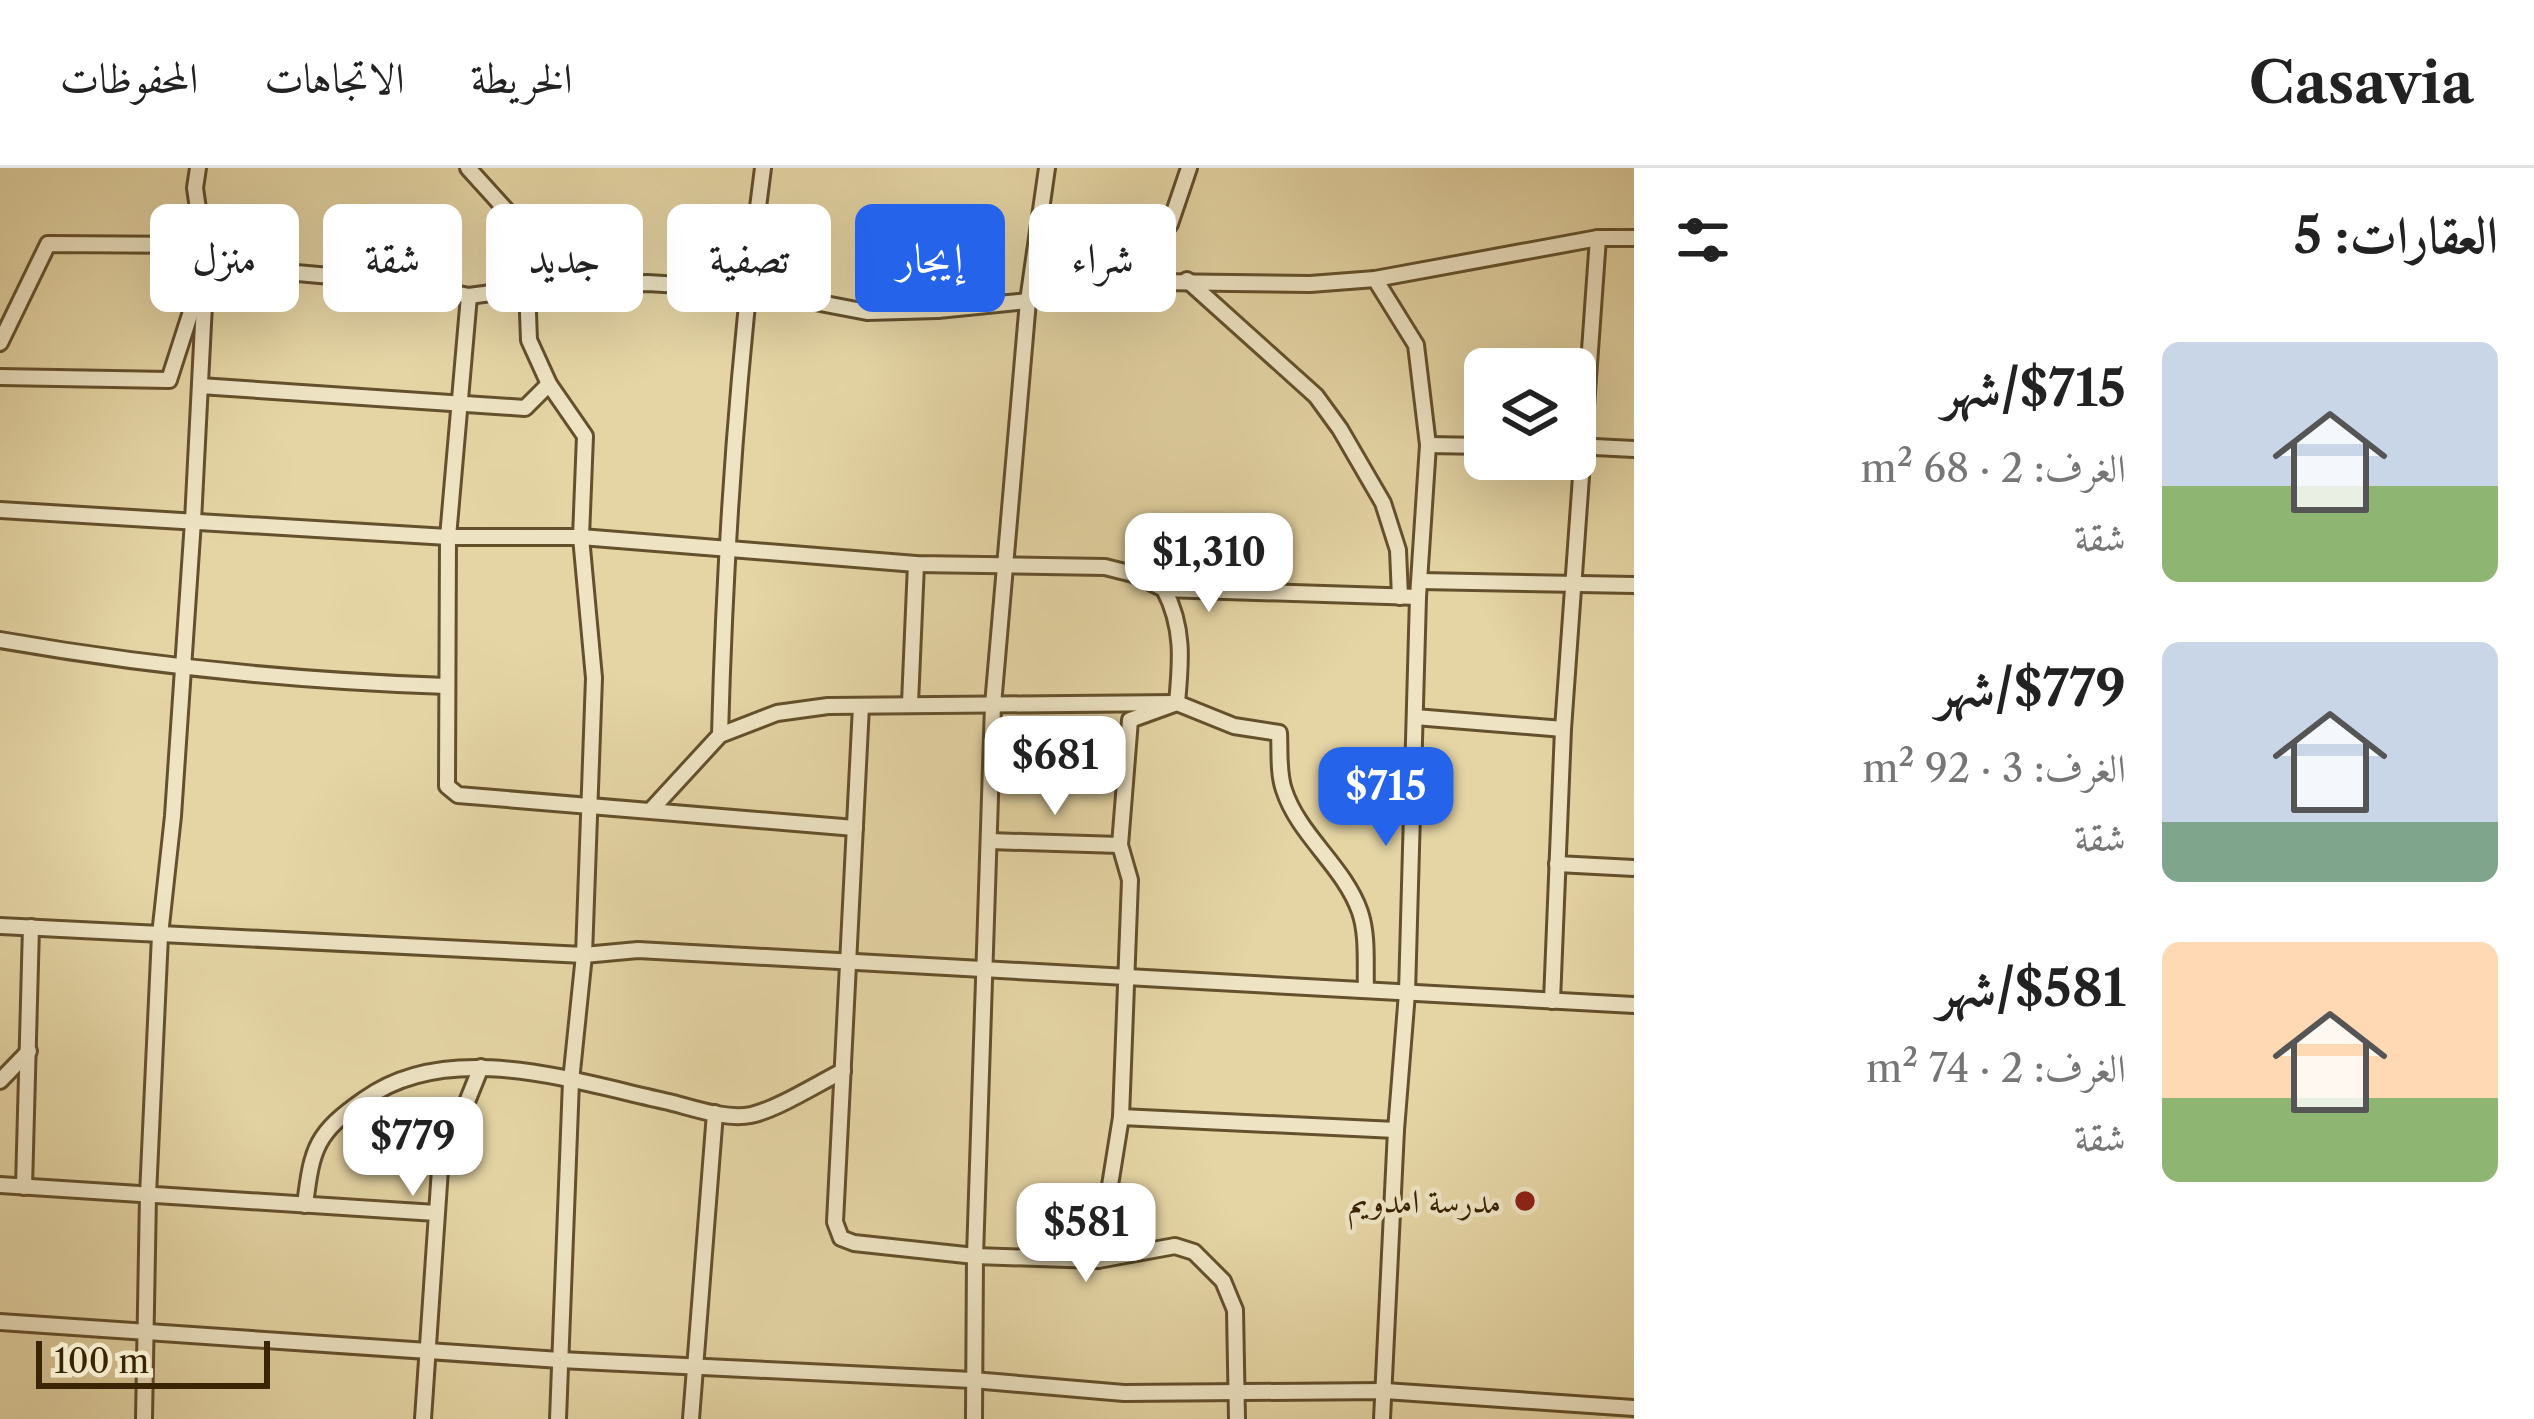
<!DOCTYPE html>
<html lang="ar">
<meta charset="utf-8">
<style>
:root{--surface:#fff;--page:#f6f6f6;--text:#222;--muted:#767676;--line:#e0e0e0;--accent:#2563eb}
body{margin:0;font-family:"Libre Caslon Text",Amiri,serif;background:var(--page);color:var(--text);direction:rtl;height:100vh;display:flex;flex-direction:column;font-size:45px;white-space:nowrap}
*{box-sizing:border-box;margin:0}
p{font-size:39px;color:var(--muted)}
.icon{flex:none;width:66px;height:66px;fill:none;stroke:currentColor;stroke-width:2;stroke-linecap:round;stroke-linejoin:round}
.map{position:relative;flex:1;overflow:hidden;direction:ltr}
.panel{display:flex;flex-direction:column;background:var(--surface);width:900px}
.panel>*{flex:none}
.top-card{position:absolute;left:36px;top:36px;width:1140px;height:108px;direction:rtl;display:flex;gap:24px}
.tools{position:absolute;left:1464px;top:180px;display:grid;gap:24px}
.tools a{display:grid;place-items:center;width:132px;height:132px;border-radius:18px;background:var(--surface);box-shadow:0 12px 48px #0002;font-size:60px}
.scale{position:absolute;left:36px;bottom:30px;width:234px;box-sizing:border-box;padding-left:12px;border:6px solid #392403;border-top:0;font-size:33px;line-height:42px;white-space:nowrap;color:#392403;-webkit-text-stroke:9px #eee4c4;paint-order:stroke}
.price{position:absolute;translate:-50% -102px;padding:0 27px;border-radius:24px;background:#fff;color:#222;font-size:39px;line-height:78px;filter:drop-shadow(0 3px 6px #0008)}
.price::after{content:'';position:absolute;left:50%;top:72px;width:36px;height:27px;margin-left:-18px;background:inherit;clip-path:polygon(0 0,100% 0,50% 100%)}
.price.selected{background:var(--accent);color:#fff}
ul{padding:0;list-style:none}
li{display:flex;align-items:center;gap:36px;height:300px;padding:0 36px}
li span{display:grid;place-items:center;flex:none;width:336px;height:240px;border-radius:18px;color:#555}
li>.icon{margin-inline-start:auto}
span .icon{width:144px;height:144px;fill:#fffc;stroke-width:1}
li b{font-size:51px}
h2{display:flex;justify-content:space-between;align-items:center;height:144px;padding:0 36px;font-size:51px}
.tag{padding:0 42px;border-radius:18px;background:var(--surface);box-shadow:0 12px 48px #0002;font-size:42px;line-height:108px}
.tag.selected{background:var(--accent);color:#fff}
header{display:flex;align-items:center;gap:72px;box-sizing:border-box;height:168px;padding:0 60px;background:var(--surface);border-bottom:3px solid var(--line)}
header strong{font-size:57px}
nav{display:flex;gap:66px;margin-inline-start:auto;font-size:42px}
main{display:flex;flex:1;min-height:0}
.map>svg:first-child{display:block}
.lines{fill:none;stroke-linecap:round;stroke-linejoin:round}
.minor-casing{stroke:#64502c;stroke-width:20}
.minor{stroke:#eee4c4;stroke-width:14}
.poi-dot{fill:#8f2418;stroke:#eee4c4;stroke-width:4.5}
.labels{text-anchor:middle;stroke-width:9;stroke-linejoin:round;paint-order:stroke}
.poi-label{font-size:33px;fill:#392403;stroke:#eee4c4;text-anchor:end}
</style>
<header>
<strong>Casavia</strong>
<nav><a>الخريطة</a><a>الاتجاهات</a><a>المحفوظات</a></nav>
</header>
<main>
<section class="panel">
<h2>العقارات: 5<svg class="icon" aria-label="filters" viewBox="0 0 24 24"><path d="M4 7h16M4 17h16"/><circle cx="9" cy="7" r="2"/><circle cx="15" cy="17" r="2"/></svg></h2>
<ul>
<li><span style="background:linear-gradient(#c9d6e8 60%,#8fb573 0)"><svg class="icon" aria-label="home" viewBox="0 0 24 24"><path d="M3 11l9-7 9 7M6 9v11h12V9"/></svg></span><div><b>$715/شهر</b><p>الغرف: 2 · 68 m²</p><p>شقة</p></div></li>
<li><span style="background:linear-gradient(#c9d6e8 75%,#7fa58c 0)"><svg class="icon" aria-label="home" viewBox="0 0 24 24"><path d="M3 11l9-7 9 7M6 9v11h12V9"/></svg></span><div><b>$779/شهر</b><p>الغرف: 3 · 92 m²</p><p>شقة</p></div></li>
<li><span style="background:linear-gradient(#ffd9b3 65%,#8fb573 0)"><svg class="icon" aria-label="home" viewBox="0 0 24 24"><path d="M3 11l9-7 9 7M6 9v11h12V9"/></svg></span><div><b>$581/شهر</b><p>الغرف: 2 · 74 m²</p><p>شقة</p></div></li>
</ul>
</section>
<div class="map">
<svg width="1634" height="1251" viewBox="0 0 1634 1251">
<rect width="100%" height="100%" fill="#e5d5a5"/>
<filter id="stains"><feTurbulence type="fractalNoise" baseFrequency=".00167" numOctaves="4"/><feColorMatrix values="0 0 0 0 .2 0 0 0 0 .09 0 0 0 0 .02 0 0 0 .5 -.17"/></filter>
<radialGradient id="worn" r=".72"><stop offset=".6" stop-color="#630" stop-opacity="0"/><stop offset="1" stop-color="#630" stop-opacity=".3"/></radialGradient>
<g class="lines">
<!-- minor casing -->
<g class="minor-casing">
<g id="minor">
<path d="M468,0L525,63L529,172L549,216L585,268L581,369L594,510L584,787L571,913L558,1251"/>
<path d="M1375,111L1416,177L1428,277L1418,429L1407,825L1396,962L1382,1251"/>
<path d="M1187,112L1316,228L1340,261L1383,335L1398,382L1400,429"/>
<path d="M1129,113L1170,56L1189,0"/>
<path d="M469,128L448,369L447,618L458,627L855,660"/>
<path d="M0,175L48,76L203,77"/>
<path d="M0,209L169,212L206,97L399,114L469,128L528,120L647,115L747,121L867,144L938,142L1028,133L1078,113L1310,116L1375,111L1598,70H1634"/>
<path d="M200,218L525,240L549,216"/>
<path d="M1428,277L1485,278"/>
<path d="M1575,278L1634,281"/>
<path d="M0,342L448,369H581L916,396L1105,399L1133,406L1164,421L1418,429"/>
<path d="M1420,413L1634,417"/>
<path d="M0,472C148,498 297,513 447,518"/>
<path d="M910,535L916,396"/>
<path d="M861,538L835,1054L841,1070L854,1075L975,1088L1098,1092L1175,1078L1194,1084L1223,1113L1235,1142L1237,1251"/>
<path d="M1415,549L1563,561"/>
<path d="M720,567C725,376 738,190 763,0"/>
<path d="M651,642L720,567L777,545L828,538L1177,535L1234,558L1279,565C1280,583 1278,605 1284,622C1299,668 1344,698 1360,744C1368,768 1365,796 1366,821"/>
<path d="M989,673L1120,677"/>
<path d="M1557,696L1634,700"/>
<path d="M0,758L584,787L638,782L1634,837"/>
<path d="M1552,833L1563,561L1598,70"/>
<path d="M0,913L29,883"/>
<path d="M1121,949L1396,962"/>
<path d="M0,1017L436,1045"/>
<path d="M24,1019L31,759"/>
<path d="M305,1037C312,979 316,965 365,931C450,870 576,914 669,934C693,940 726,952 751,947C778,941 817,916 843,903"/>
<path d="M1098,1092L1121,949L1130,712L1120,677L1130,552L1177,535C1181,493 1184,459 1164,421"/>
<path d="M0,1154L560,1192L973,1212L1124,1225L1385,1223L1634,1240"/>
<path d="M144,1251L148,1027L160,767L173,648L193,353L206,97L195,20L198,0"/>
<path d="M423,1251L440,1001L481,899"/>
<path d="M691,1251L715,945"/>
<path d="M974,1251L975,1088L993,537L1028,133L1047,0"/>
</g>
</g>
<!-- minor -->
<use href="#minor" class="minor"/>
</g>
<!-- markers -->
<circle class="poi-dot" cx="1525" cy="1033" r="12"/>
<g class="labels">
<!-- poi labels -->
<g class="poi-label">
<text x="1501" y="1045">مدرسة امدويم</text>
</g>
</g>
<rect width="100%" height="100%" filter="url(#stains)"/>
<rect width="100%" height="100%" fill="url(#worn)"/>
</svg>
<div class="tools">
<a><svg class="icon" aria-label="layers" viewBox="0 0 24 24"><path d="M12 4l9 5-9 5-9-5zM3 14l9 5 9-5"/></svg></a>
</div>
<div class="scale">100 m</div>
<b class="price" style="left:1209px;top:447px">$1,310</b>
<b class="price" style="left:1055px;top:650px">$681</b>
<b class="price selected" style="left:1386px;top:681px">$715</b>
<b class="price" style="left:413px;top:1031px">$779</b>
<b class="price" style="left:1086px;top:1117px">$581</b>
<div class="top-card">
<a class="tag">شراء</a>
<a class="tag selected">إيجار</a>
<a class="tag">تصفية</a>
<a class="tag">جديد</a>
<a class="tag">شقة</a>
<a class="tag">منزل</a>
</div>
</div>
</main>
